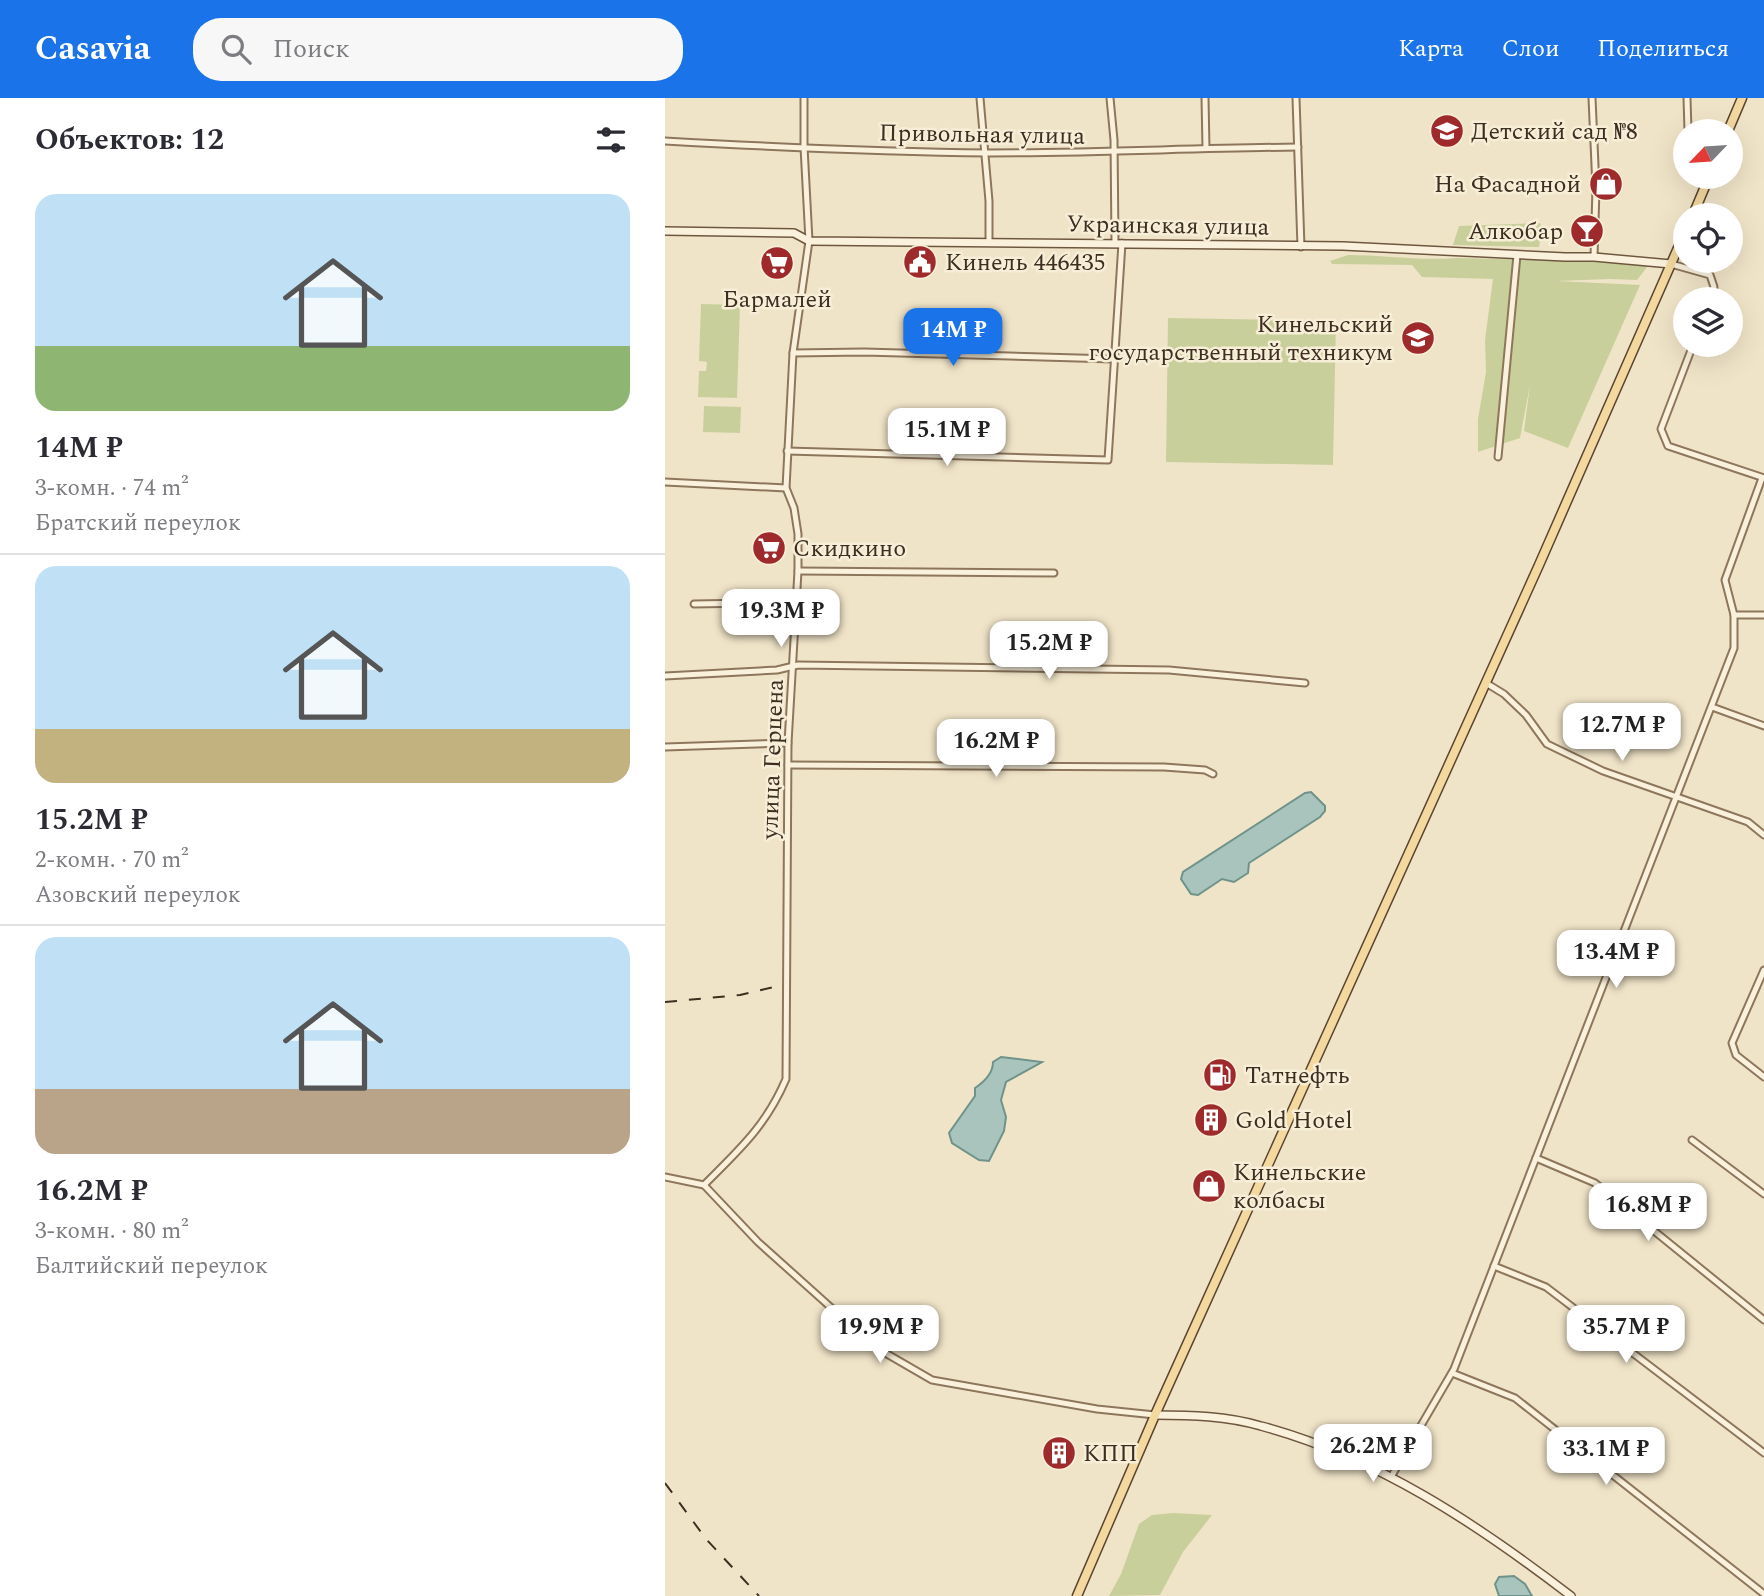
<!DOCTYPE html>
<html lang="ru">
<meta charset="utf-8">
<style>
:root{--surface:#fff;--page:#f7f7f7;--text:#2b2b33;--muted:#7c7c81;--line:#e1e1e2;--accent:#1a73e8}
body{margin:0;font-family:Spectral,serif;background:var(--page);color:var(--text);height:100vh;display:flex;flex-direction:column;font-size:26px;white-space:nowrap}
*{box-sizing:border-box;margin:0}
p{font-size:23px;color:var(--muted)}
.icon{flex:none;width:38px;height:38px;fill:none;stroke:currentColor;stroke-width:2;stroke-linecap:round;stroke-linejoin:round}
.map{position:relative;flex:1;overflow:hidden}
.sheet{display:flex;flex-direction:column;background:var(--surface);width:665px}
.sheet>*{flex:none}
.needle{width:46px;rotate:245deg}
.tools{position:absolute;left:1008px;top:21px;display:grid;gap:14px}
.tools a{display:grid;place-items:center;width:70px;height:70px;border-radius:50%;background:var(--surface);box-shadow:0 7px 28px #0002;font-size:35px}
.price{position:absolute;translate:-50% -60px;padding:0 16px;border-radius:14px;background:#fff;color:#222;font-size:23px;line-height:46px;filter:drop-shadow(0 2px 4px #0008)}
.price::after{content:'';position:absolute;left:50%;top:42px;width:21px;height:16px;margin-left:-10px;background:inherit;clip-path:polygon(0 0,100% 0,50% 100%)}
.price.current{background:var(--accent);color:#fff}
ul{padding:0;list-style:none}
li{display:grid;align-content:center;gap:14px;height:371px;padding:0 35px}
li+li{border-top:2px solid var(--line)}
li span{display:grid;place-items:center;height:217px;border-radius:21px;color:#555}
li>.icon{margin-inline-start:auto}
span .icon{width:126px;height:126px;fill:#fffc;stroke-width:1}
li b{font-size:30px}
h2{display:flex;justify-content:space-between;align-items:center;height:84px;padding:0 35px;font-size:30px}
header{display:flex;align-items:center;gap:42px;box-sizing:border-box;height:98px;padding:0 35px;background:var(--accent);color:#fff}
header strong{font-size:33px}
nav{display:flex;gap:38px;margin-inline-start:auto;font-size:24px}
.search{width:490px;height:63px;background:var(--page);display:flex;align-items:center;gap:18px;box-sizing:border-box;padding:0 24px;border-radius:28px;color:var(--muted);font-size:26px}
main{display:flex;flex:1;min-height:0}
.map>svg:first-child{display:block}
.green{fill:#c9cf9b}
.water{fill:#a9c4bc;stroke:#6f938a;stroke-width:2}
.lines{fill:none;stroke-linecap:round;stroke-linejoin:round}
.street-casing{stroke:#8d765c;stroke-width:9}
.secondary-casing{stroke:#6f573f;stroke-width:10}
.primary-casing{stroke:#5b4430;stroke-width:11}
.street{stroke:#faf1dc;stroke-width:5}
.secondary{stroke:#faf1dc;stroke-width:7}
.primary{stroke:#f3d9a0;stroke-width:8}
.rail{stroke:#3d2e20;stroke-width:2;stroke-dasharray:12 12;stroke-linecap:butt}
.labels{text-anchor:middle;stroke-width:5;stroke-linejoin:round;paint-order:stroke}
.poi-label{font-size:24px;fill:#3d2e20;stroke:#f7eed8;text-anchor:start}
.street-label{font-size:24px;fill:#3d2e20;stroke:#f7eed8}
</style>
<header>
<strong>Casavia</strong>
<div class="search"><svg class="icon" aria-label="search" viewBox="0 0 24 24"><circle cx="10" cy="10" r="6"/><path d="M15 15l6 6"/></svg>Поиск</div>
<nav><a>Карта</a><a>Слои</a><a>Поделиться</a></nav>
</header>
<main>
<section class="sheet">
<h2>Объектов: 12<svg class="icon" aria-label="filters" viewBox="0 0 24 24"><path d="M4 7h16M4 17h16"/><circle cx="9" cy="7" r="2"/><circle cx="15" cy="17" r="2"/></svg></h2>
<ul>
<li><span style="background:linear-gradient(#bfe0f5 70%,#8fb573 0)"><svg class="icon" aria-label="home" viewBox="0 0 24 24"><path d="M3 11l9-7 9 7M6 9v11h12V9"/></svg></span><div><b>14M ₽</b><p>3-комн. · 74 m²</p><p>Братский переулок</p></div></li>
<li><span style="background:linear-gradient(#bfe0f5 75%,#c2b280 0)"><svg class="icon" aria-label="home" viewBox="0 0 24 24"><path d="M3 11l9-7 9 7M6 9v11h12V9"/></svg></span><div><b>15.2M ₽</b><p>2-комн. · 70 m²</p><p>Азовский переулок</p></div></li>
<li><span style="background:linear-gradient(#bfe0f5 70%,#b9a48a 0)"><svg class="icon" aria-label="home" viewBox="0 0 24 24"><path d="M3 11l9-7 9 7M6 9v11h12V9"/></svg></span><div><b>16.2M ₽</b><p>3-комн. · 80 m²</p><p>Балтийский переулок</p></div></li>
</ul>
</section>
<div class="map">
<svg width="1099" height="1498" viewBox="0 0 1099 1498">
<rect width="100%" height="100%" fill="#f0e4c8"/>
<!-- green -->
<g class="green">
<path d="M875,125L877,131L874,149L788,147L794,128Z"/>
<path d="M683,157C719,157 755,163 791,160L986,164L972,182L945,181L892,183L975,187L903,350L859,333L865,287L855,340L813,354V321L821,274L820,242L828,181L757,179L747,167L667,166L665,163Z"/>
<path d="M36,206L75,207L72,300L33,299L34,273H41L42,264L34,263Z"/>
<path d="M503,220L671,223L668,367L501,364Z"/>
<path d="M39,308L76,309L75,335L38,334Z"/>
<path d="M508,1415L547,1417L518,1454L495,1497L444,1498L456,1476L474,1426L487,1417Z"/>
</g>
<!-- water -->
<g class="water">
<path d="M646,694L660,708V713L655,719L584,765L583,775L569,784L557,781L533,797L526,796L516,781L518,774L640,695Z"/>
<path d="M336,959L377,964L341,984L336,1002L341,1019L339,1033L324,1063L314,1062L287,1045L284,1035L310,998V990C319,984 328,976 328,964Z"/>
<path d="M849,1478L860,1486L867,1498H834L830,1486L834,1479Z"/>
</g>
<g class="lines">
<!-- street casing -->
<g class="street-casing">
<g id="street">
<path d="M315,0L324,103V143"/>
<path d="M445,0L449,42L450,144"/>
<path d="M540,0L541,50"/>
<path d="M631,0L636,149"/>
<path d="M927,0L931,90L929,159"/>
<path d="M1022,0L1023,33"/>
<path d="M0,43C108,49 216,54 325,55C428,55 530,50 633,49"/>
<path d="M1006,166L1045,177L1049,189L1045,201"/>
<path d="M1028,247L996,331L1003,348L1099,380"/>
<path d="M128,255L199,254L448,261"/>
<path d="M122,353L443,362L457,145"/>
<path d="M833,359L852,157"/>
<path d="M0,384L121,390"/>
<path d="M133,473L389,475"/>
<path d="M29,506L132,504"/>
<path d="M1069,517H1099"/>
<path d="M0,578L112,572L133,567L504,572L640,585"/>
<path d="M821,585L839,596L861,617L882,646L938,673L1083,724L1099,737"/>
<path d="M1047,609L1099,628"/>
<path d="M0,649L123,645"/>
<path d="M123,667L499,669L540,672L548,676"/>
<path d="M1099,872L1067,945L1071,957L1099,979"/>
<path d="M1027,1042L1099,1096"/>
<path d="M871,1060L930,1085L1099,1222"/>
<path d="M0,1079L39,1087L93,1144L210,1249L267,1282L432,1311L490,1317"/>
<path d="M39,1087C74,1052 101,1028 121,981L123,645L133,473V436L129,410L121,390L128,255L144,143L139,49V0"/>
<path d="M829,1168L881,1189L1099,1355"/>
<path d="M787,1275L850,1300L1099,1496"/>
<path d="M726,1379L789,1271L1069,550V517L1060,482L1097,380"/>
</g>
</g>
<!-- secondary casing -->
<g class="secondary-casing">
<g id="secondary">
<path d="M0,133L129,135L144,143L678,148L900,159H929L1006,166"/>
<path d="M490,1317C526,1317 562,1318 596,1328C712,1359 812,1426 906,1498"/>
</g>
</g>
<!-- primary casing -->
<g class="primary-casing">
<g id="primary">
<path d="M1063,33L1077,0"/>
<path d="M1028,117L1044,79"/>
<path d="M412,1498L490,1317L874,467L1020,134"/>
</g>
</g>
<!-- street -->
<use href="#street" class="street"/>
<!-- secondary -->
<use href="#secondary" class="secondary"/>
<!-- primary -->
<use href="#primary" class="primary"/>
<!-- rail -->
<g class="rail">
<path d="M0,904L75,897L109,889"/>
<path d="M0,1385L41,1441L94,1498"/>
</g>
</g>
<!-- icons -->
<defs>
<g id="school-disc" transform="scale(1.75)"><circle r="9.5" fill="#9e2a2b" stroke="#f7eed8"/><path d="M0-5L7-2L0 1L-7-2ZM-4 1L0 2.5L4 1V4Q0 6-4 4Z" fill="#fff"/></g>
<g id="shop-disc" transform="scale(1.75)"><circle r="9.5" fill="#9e2a2b" stroke="#f7eed8"/><path d="M-5-2.5h2.3a2.7 3.5 0 0 1 5.4 0H5L5.5 6h-11ZM-1.5-2.5h3a1.5 2.3 0 0 0-3 0Z" fill="#fff"/></g>
<g id="bar-disc" transform="scale(1.75)"><circle r="9.5" fill="#9e2a2b" stroke="#f7eed8"/><path d="M-6-5H6L.8 .8V4.5H3.5V6h-7V4.5H-.8V.8Z" fill="#fff"/></g>
<g id="civic-disc" transform="scale(1.75)"><circle r="9.5" fill="#9e2a2b" stroke="#f7eed8"/><path d="M-.6-6.5H3V-4.5H.6V-3L4-1V1h2V6H-6V1h2V-1L-.6-3ZM-1.2 2.5V6h2.4V2.5Z" fill="#fff"/></g>
<g id="supermarket-disc" transform="scale(1.75)"><circle r="9.5" fill="#9e2a2b" stroke="#f7eed8"/><path d="M-6-5.5h2.5l.6 2H6L4.5 2H-2.5L-4.4-4H-6ZM-1.5 3.2a1.3 1.3 0 1 0 .1 0ZM3 3.2a1.3 1.3 0 1 0 .1 0Z" fill="#fff"/></g>
<g id="university-disc" transform="scale(1.75)"><circle r="9.5" fill="#9e2a2b" stroke="#f7eed8"/><path d="M0-5L7-2L0 1L-7-2ZM-4 1L0 2.5L4 1V4Q0 6-4 4Z" fill="#fff"/></g>
<g id="fuel-disc" transform="scale(1.75)"><circle r="9.5" fill="#9e2a2b" stroke="#f7eed8"/><path d="M-5.5-6h7V0h2V4h1.3V-2.5L3-4.5l.8-.8L6-3V5H2.5V1h-1V6h-7ZM-4.2-4.7v3.2H.2V-4.7Z" fill="#fff"/></g>
<g id="building-disc" transform="scale(1.75)"><circle r="9.5" fill="#9e2a2b" stroke="#f7eed8"/><path d="M-4-6H4V6H1V3H-1V6H-4ZM-2.5-4.3h1.7v1.8h-1.7ZM.8-4.3h1.7v1.8H.8ZM-2.5-1h1.7V.8h-1.7ZM.8-1h1.7V.8H.8Z" fill="#fff"/></g>
</defs>
<g fill-rule="evenodd">
<use href="#school-disc" x="782" y="33"/>
<use href="#shop-disc" x="941" y="86"/>
<use href="#bar-disc" x="922" y="133"/>
<use href="#civic-disc" x="255" y="164"/>
<use href="#supermarket-disc" x="112" y="165"/>
<use href="#university-disc" x="753" y="240"/>
<use href="#supermarket-disc" x="104" y="450"/>
<use href="#fuel-disc" x="555" y="977"/>
<use href="#building-disc" x="546" y="1022"/>
<use href="#shop-disc" x="544" y="1088"/>
<use href="#building-disc" x="394" y="1355"/>
</g>
<g class="labels">
<!-- poi labels -->
<g class="poi-label">
<text x="806" y="41">Детский сад №8</text>
<text x="916" y="94" text-anchor="end">На Фасадной</text>
<text x="898" y="141" text-anchor="end">Алкобар</text>
<text x="280" y="172">Кинель 446435</text>
<text x="112" y="209" text-anchor="middle">Бармалей</text>
<text x="728" y="234" text-anchor="end">Кинельский<tspan x="728" dy="28">государственный техникум</tspan></text>
<text x="128" y="458">Скидкино</text>
<text x="580" y="985">Татнефть</text>
<text x="570" y="1030">Gold Hotel</text>
<text x="568" y="1082">Кинельские<tspan x="568" dy="28">колбасы</tspan></text>
<text x="418" y="1363">КПП</text>
</g>
<!-- street labels -->
<g class="street-label">
<text transform="translate(317 36) rotate(1)" y="8">Привольная улица</text>
<text transform="translate(503 127) rotate(1)" y="8">Украинская улица</text>
<text transform="translate(107 661) rotate(-88)" y="8">улица Герцена</text>
</g>
</g>
</svg>
<div class="tools">
<a><svg class="needle" viewBox="-14 -14 28 28"><path d="M0-13l5 13h-10z" fill="#e53935"/><path d="M0 13l5-13h-10z" fill="#7c7c81"/></svg></a>
<a><svg class="icon" aria-label="locate" viewBox="0 0 24 24"><circle cx="12" cy="12" r="6"/><path d="M12 2v4M12 18v4M2 12h4M18 12h4"/></svg></a>
<a><svg class="icon" aria-label="layers" viewBox="0 0 24 24"><path d="M12 4l9 5-9 5-9-5zM3 14l9 5 9-5"/></svg></a>
</div>
<b class="price current" style="left:288px;top:270px">14M ₽</b>
<b class="price" style="left:282px;top:370px">15.1M ₽</b>
<b class="price" style="left:116px;top:551px">19.3M ₽</b>
<b class="price" style="left:384px;top:583px">15.2M ₽</b>
<b class="price" style="left:957px;top:665px">12.7M ₽</b>
<b class="price" style="left:331px;top:681px">16.2M ₽</b>
<b class="price" style="left:951px;top:892px">13.4M ₽</b>
<b class="price" style="left:983px;top:1145px">16.8M ₽</b>
<b class="price" style="left:215px;top:1267px">19.9M ₽</b>
<b class="price" style="left:961px;top:1267px">35.7M ₽</b>
<b class="price" style="left:708px;top:1386px">26.2M ₽</b>
<b class="price" style="left:941px;top:1389px">33.1M ₽</b>
</div>
</main>
